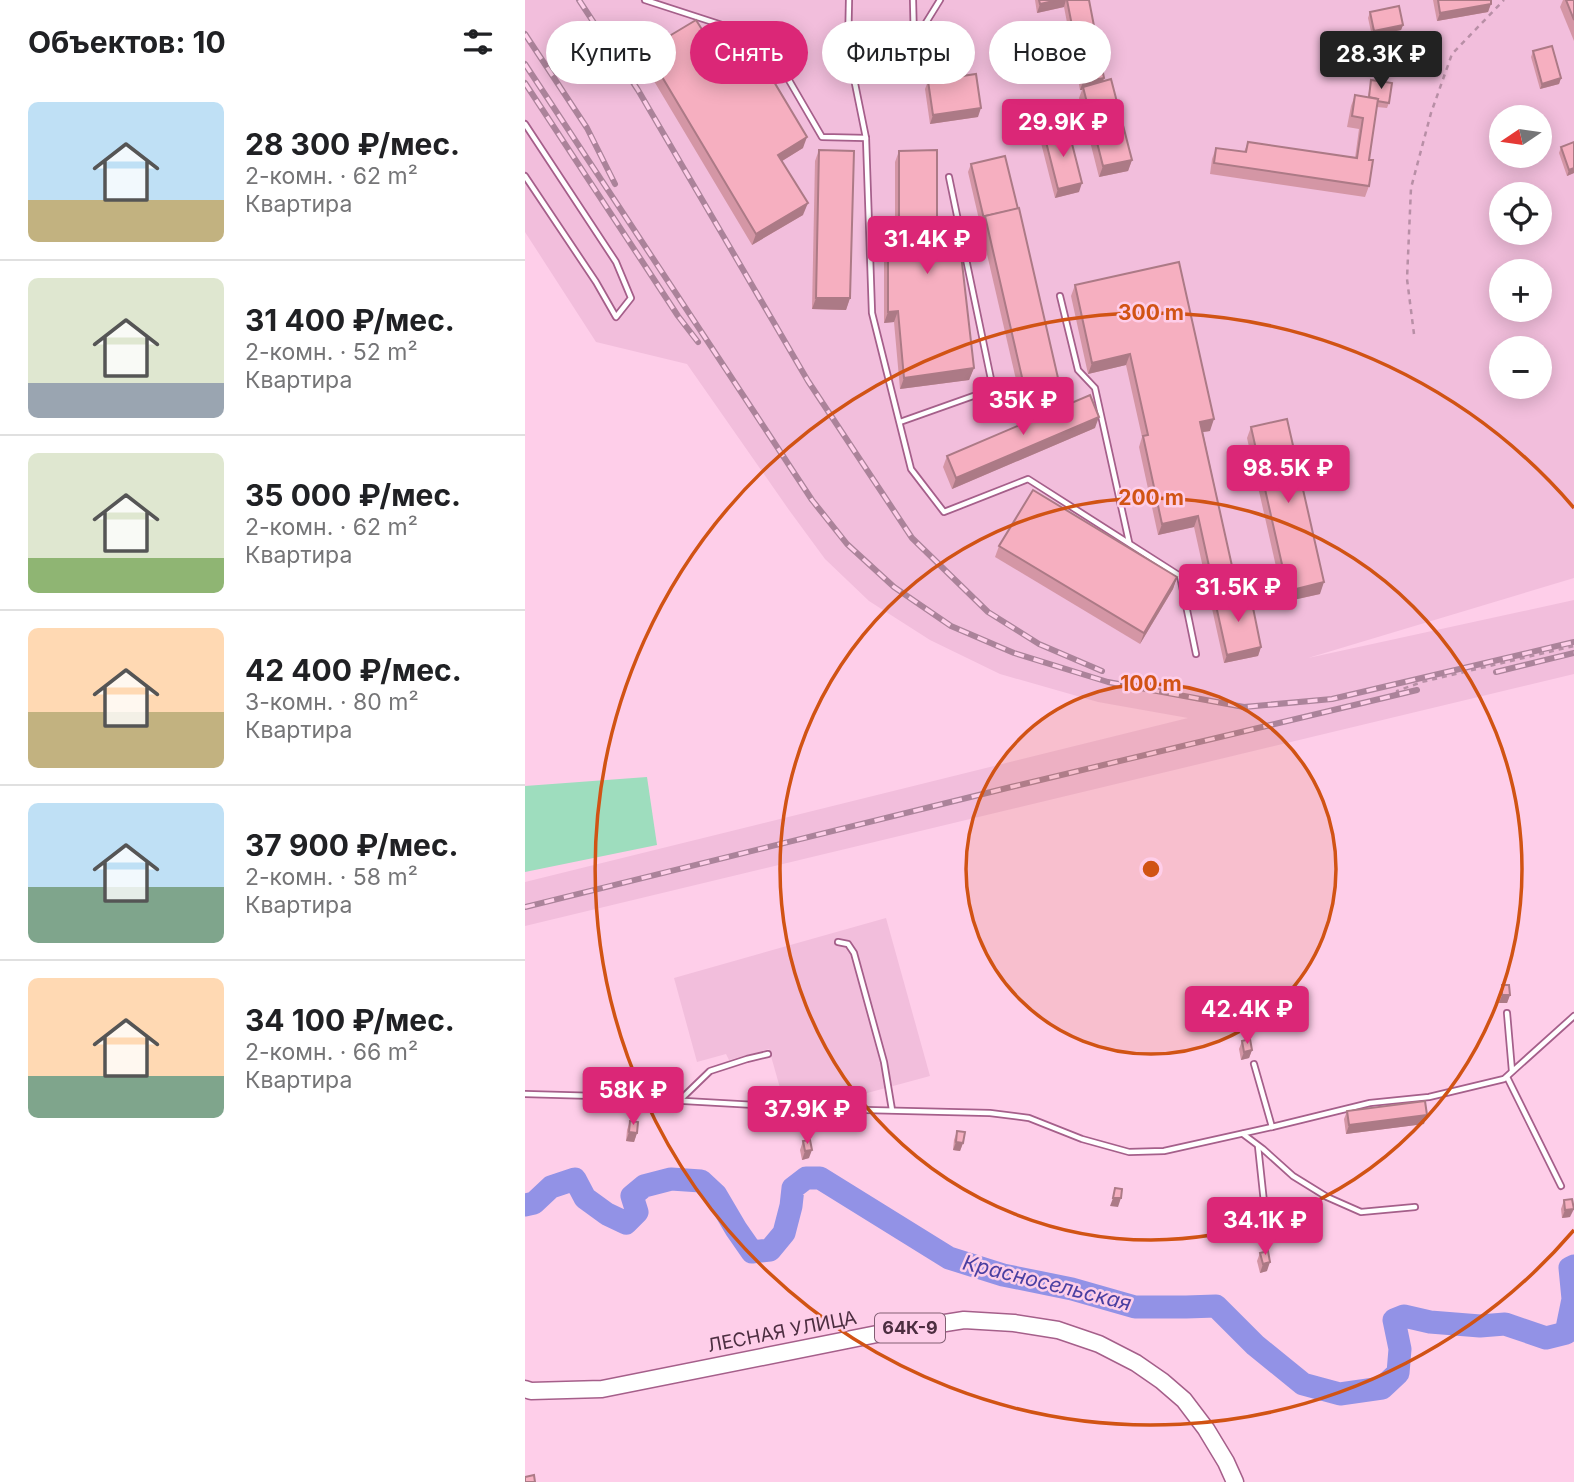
<!DOCTYPE html>
<html lang="ru">
<meta charset="utf-8">
<style>
:root{--surface:#fff;--page:#f6f6f6;--text:#202124;--muted:#757577;--line:#e0e0e0;--accent:#db2777}
body{margin:0;font-family:Inter,sans-serif;background:var(--page);color:var(--text);height:100vh;display:flex;flex-direction:column;font-size:26px;white-space:nowrap}
*{box-sizing:border-box;margin:0}
p{font-size:23px;color:var(--muted)}
.icon{flex:none;width:38px;height:38px;fill:none;stroke:currentColor;stroke-width:2;stroke-linecap:round;stroke-linejoin:round}
.map{position:relative;flex:1;overflow:hidden}
.side{display:flex;flex-direction:column;background:var(--surface);width:525px}
.side>*{flex:none}
.top-card{position:absolute;left:21px;top:21px;width:665px;height:63px;display:flex;gap:14px}
.needle{width:46px;rotate:257deg}
.controls{position:absolute;left:964px;top:105px;display:grid;gap:14px}
.controls a{display:grid;place-items:center;width:63px;height:63px;border-radius:50%;background:var(--surface);box-shadow:0 4px 18px #0003;font-size:35px}
.price{position:absolute;translate:-50% -60px;padding:0 16px;border-radius:7px;background:var(--accent);color:#fff;font-size:23px;line-height:46px;filter:drop-shadow(0 2px 4px #0008)}
.price::after{content:'';position:absolute;left:50%;top:42px;width:21px;height:16px;margin-left:-10px;background:inherit;clip-path:polygon(0 0,100% 0,50% 100%)}
.price.on{background:#222;color:#fff}
ul{padding:0;list-style:none}
li{display:flex;align-items:center;gap:21px;height:175px;padding:0 28px}
li+li{border-top:2px solid var(--line)}
li span{display:grid;place-items:center;flex:none;width:196px;height:140px;border-radius:10px;color:#555}
li>.icon{margin-inline-start:auto}
span .icon{width:84px;height:84px;fill:#fffc;stroke-width:1}
li b{font-size:30px}
h2{display:flex;justify-content:space-between;align-items:center;height:84px;padding:0 28px;font-size:30px}
.tag{padding:0 24px;border-radius:32px;background:var(--surface);box-shadow:0 4px 18px #0003;font-size:24px;line-height:63px}
.tag.on{background:var(--accent);color:#fff}
main{display:flex;flex:1;min-height:0}
.map>svg:first-child{display:block}
.built{fill:#f2bedc;fill-rule:evenodd}
.green{fill:#9eddbe}
.lines{fill:none;stroke-linecap:round;stroke-linejoin:round}
.river{stroke:#9292e6;stroke-width:23}
.service-casing{stroke:#a55f8a;stroke-width:8}
.primary-casing{stroke:#a55f8a;stroke-width:19}
.path{stroke:#b88fa6;stroke-width:2.5;stroke-dasharray:5 5;stroke-linecap:butt}
.service{stroke:#fff;stroke-width:4.5}
.primary{stroke:#fff;stroke-width:16}
.rail-casing{stroke:#ab839a;stroke-width:6}
.rail{stroke:#fecee9;stroke-width:3.5;stroke-dasharray:10;stroke-linecap:butt}
.wall{fill:#d496a5}
.shaded-wall{fill:#ac7a86}
.building{fill:#f6afc0;stroke:#ac7a86;stroke-width:2}
.ring{fill:none;stroke:#d15314;stroke-width:3.5}
.labels{text-anchor:middle;stroke-width:5;stroke-linejoin:round;paint-order:stroke}
.shield{fill:#fecee9;stroke:#825e73;stroke-width:2}
.shield-label{font-size:18px;font-weight:bold;fill:#4d2e41}
.street-label{font-size:19px;fill:#4d2e41;stroke:#fecee9}
.water-label{font-size:21px;font-style:italic;fill:#4a3fa1;stroke:#fecee9}
.centre{fill:#d15314;stroke:#fecee9;stroke-width:3.5}
.ring-label{font-size:21px;text-anchor:middle;font-weight:bold;fill:#d15314;stroke:#fecee9;stroke-width:5;stroke-linejoin:round;paint-order:stroke}
</style>
<main>
<section class="side">
<h2>Объектов: 10<svg class="icon" aria-label="filters" viewBox="0 0 24 24"><path d="M4 7h16M4 17h16"/><circle cx="9" cy="7" r="2"/><circle cx="15" cy="17" r="2"/></svg></h2>
<ul>
<li><span style="background:linear-gradient(#bfe0f5 70%,#c2b280 0)"><svg class="icon" aria-label="home" viewBox="0 0 24 24"><path d="M3 11l9-7 9 7M6 9v11h12V9"/></svg></span><div><b>28 300 ₽/мес.</b><p>2-комн. · 62 m²</p><p>Квартира</p></div></li>
<li><span style="background:linear-gradient(#dfe7d0 75%,#9aa5b1 0)"><svg class="icon" aria-label="home" viewBox="0 0 24 24"><path d="M3 11l9-7 9 7M6 9v11h12V9"/></svg></span><div><b>31 400 ₽/мес.</b><p>2-комн. · 52 m²</p><p>Квартира</p></div></li>
<li><span style="background:linear-gradient(#dfe7d0 75%,#8fb573 0)"><svg class="icon" aria-label="home" viewBox="0 0 24 24"><path d="M3 11l9-7 9 7M6 9v11h12V9"/></svg></span><div><b>35 000 ₽/мес.</b><p>2-комн. · 62 m²</p><p>Квартира</p></div></li>
<li><span style="background:linear-gradient(#ffd9b3 60%,#c2b280 0)"><svg class="icon" aria-label="home" viewBox="0 0 24 24"><path d="M3 11l9-7 9 7M6 9v11h12V9"/></svg></span><div><b>42 400 ₽/мес.</b><p>3-комн. · 80 m²</p><p>Квартира</p></div></li>
<li><span style="background:linear-gradient(#bfe0f5 60%,#7fa58c 0)"><svg class="icon" aria-label="home" viewBox="0 0 24 24"><path d="M3 11l9-7 9 7M6 9v11h12V9"/></svg></span><div><b>37 900 ₽/мес.</b><p>2-комн. · 58 m²</p><p>Квартира</p></div></li>
<li><span style="background:linear-gradient(#ffd9b3 70%,#7fa58c 0)"><svg class="icon" aria-label="home" viewBox="0 0 24 24"><path d="M3 11l9-7 9 7M6 9v11h12V9"/></svg></span><div><b>34 100 ₽/мес.</b><p>2-комн. · 66 m²</p><p>Квартира</p></div></li>
</ul>
</section>
<div class="map">
<svg width="1049" height="1482" viewBox="0 0 1049 1482">
<rect width="100%" height="100%" fill="#fecee9"/>
<!-- built -->
<g class="built">
<path d="M0,0H1049V578L783,658L1049,600V674L0,926V882L663,718L573,702L475,674L405,640L344,601L300,559L264,510L162,364L71,342L0,232ZM976,117H1015V156H976ZM976,194H1015V233H976ZM976,271H1015V310H976ZM976,348H1015V387H976Z"/>
<path d="M361,918L405,1076L320,1099L255,1088L244,1049L204,1060L201,1054L172,1062L149,978Z"/>
</g>
<!-- green -->
<path class="green" d="M122,777L132,845L0,872V786Z"/>
<g class="lines">
<!-- river -->
<path class="river" d="M0,1205L9,1203L26,1187L50,1179L60,1198L82,1214L101,1223L112,1212L107,1196L119,1186L146,1179L176,1181L191,1195L211,1229L227,1252L245,1250L259,1233L266,1206L268,1188L281,1178H295L424,1258L478,1275L547,1289L610,1307H661L691,1306L730,1345L778,1384L815,1394L857,1388L873,1373L875,1349L869,1320L879,1316L905,1322L955,1326L980,1324L1021,1338L1041,1333L1048,1299L1045,1268L1049,1266"/>
<!-- service casing -->
<g class="service-casing">
<g id="service">
<path d="M120,0L240,39L297,137L341,138"/>
<path d="M324,0L323,49L341,138L347,313L386,469L419,512L503,479L655,576L671,654"/>
<path d="M388,0L389,41"/>
<path d="M389,42L415,0"/>
<path d="M323,49L389,42"/>
<path d="M0,124L91,262L106,298L91,317L71,282L0,176"/>
<path d="M535,296L553,370L570,388L604,542"/>
<path d="M375,422L468,389L424,177"/>
<path d="M313,942L323,944L329,953L359,1062L367,1110"/>
<path d="M982,1013L987,1071"/>
<path d="M729,1064L747,1127"/>
<path d="M982,1077L1036,1186"/>
<path d="M0,1094L71,1096L299,1109L465,1113L504,1118L557,1139L604,1152L639,1151L747,1127L845,1103L904,1097L979,1079L1049,1016"/>
<path d="M155,1100L185,1071L222,1059L243,1054"/>
<path d="M718,1134L738,1149L768,1176L802,1197L836,1212L890,1207"/>
<path d="M733,1146L743,1240"/>
</g>
</g>
<!-- primary casing -->
<g class="primary-casing">
<path id="primary" d="M0,1389L6,1391L77,1389L357,1333L439,1320L489,1323L533,1330L574,1344L611,1363L637,1381L659,1400L681,1429L701,1462L710,1482"/>
</g>
<!-- path -->
<g class="path">
<path d="M889,334L882,279L886,188L906,113L927,54L979,0"/>
<path d="M872,694V691L897,682L1049,646"/>
</g>
<!-- service -->
<use href="#service" class="service"/>
<!-- primary -->
<use href="#primary" class="primary"/>
<!-- rail casing -->
<g class="rail-casing">
<g id="rail">
<path d="M54,0L113,90L283,381L387,538L463,612L514,644L577,671"/>
<path d="M0,34L62,128L90,184"/>
<path d="M0,64L287,500L322,544L369,587L426,626L489,653L583,682L719,707L807,699L1049,642"/>
<path d="M0,83L153,316L173,342"/>
<path d="M971,672L1049,653"/>
<path d="M0,907L486,787L892,690"/>
</g>
</g>
<!-- rail -->
<use href="#rail" class="rail"/>
</g>
<!-- wall -->
<g class="wall">
<path d="M510,0H564L579,78L578,82L607,160L603,171L574,177L554,98L557,90H555L539,7L512,13Z"/>
<path d="M908,0H966L963,12L912,21Z"/>
<path d="M1038,0H1049V41L1035,7Z"/>
<path d="M845,12L878,25L876,30L847,36L843,18Z"/>
<path d="M121,50L195,58L278,148L257,161L278,215L227,245L117,61Z"/>
<path d="M1008,51L1036,78L1034,84L1015,89L1006,57Z"/>
<path d="M846,80L864,103L862,108L852,107L844,160V186L840,197L685,174L687,159L691,148L719,152L723,142L830,158L834,129L822,127L826,106L830,95L843,97Z"/>
<path d="M403,81L453,117L405,124L400,89Z"/>
<path d="M519,134L554,192L530,198L516,143Z"/>
<path d="M1049,142V173L1042,176L1034,153L1036,147Z"/>
<path d="M294,150L325,298L321,310L287,309L290,161Z"/>
<path d="M374,151L412,230L449,368L444,380L375,389L369,322L359,323V240L363,229H370V162Z"/>
<path d="M446,164L533,378L529,389L495,397L443,172Z"/>
<path d="M550,285L685,431L678,432L713,593L712,596L736,647L733,656L699,663L669,527L633,535L614,447L617,437L601,365L563,374L546,296Z"/>
<path d="M726,427L795,594L759,602L722,438Z"/>
<path d="M570,428L427,489L418,467L422,456Z"/>
<path d="M474,546L652,577L648,589L615,644L470,557Z"/>
<path d="M977,985L985,995L982,1003H974V994Z"/>
<path d="M717,1041L727,1050L724,1058L716,1060L714,1049Z"/>
<path d="M822,1111L899,1124L821,1134L819,1119Z"/>
<path d="M105,1121L112,1133L109,1142L101,1141L102,1130Z"/>
<path d="M432,1131L438,1143L435,1151L428,1150L429,1140Z"/>
<path d="M278,1141L284,1158L277,1160L275,1150Z"/>
<path d="M1039,1200L1045,1217L1037,1218L1036,1209Z"/>
<path d="M735,1253L742,1271L735,1273L732,1261Z"/>
</g>
<!-- shaded-wall -->
<g class="shaded-wall">
<path d="M533,0H541L539,7L512,13L515,4Z"/>
<path d="M966,4L963,12L912,21L915,13Z"/>
<path d="M878,25L876,30L847,36L849,31Z"/>
<path d="M579,78L576,86L558,87L557,90H555L558,82Z"/>
<path d="M1036,78L1034,84L1015,89L1017,84Z"/>
<path d="M456,108L453,117L405,124L408,115Z"/>
<path d="M282,137L278,148L249,166L253,155Z"/>
<path d="M607,160L603,171L574,177L578,166Z"/>
<path d="M1049,168V173L1042,176L1044,170Z"/>
<path d="M557,183L554,192L530,198L533,189Z"/>
<path d="M283,203L278,215L227,245L231,234Z"/>
<path d="M291,298H325L321,310L287,309Z"/>
<path d="M373,311L369,322L359,323L363,312Z"/>
<path d="M605,354L601,365L563,374L567,363Z"/>
<path d="M449,368L444,380L375,389L379,378Z"/>
<path d="M533,378L529,389L495,397L499,386Z"/>
<path d="M574,417L570,428L427,489L431,478Z"/>
<path d="M689,419L685,431L671,433L675,422Z"/>
<path d="M673,516L669,527L633,535L637,524Z"/>
<path d="M652,577L648,589L615,644L619,633Z"/>
<path d="M799,582L795,594L759,602L763,591Z"/>
<path d="M713,593L709,605L690,601L691,598Z"/>
<path d="M736,647L733,656L699,663L702,655Z"/>
<path d="M977,995H985L982,1003H974Z"/>
<path d="M727,1050L724,1058L716,1060L719,1052Z"/>
<path d="M902,1115L899,1124L821,1134L824,1125Z"/>
<path d="M104,1132L112,1133L109,1142L101,1141Z"/>
<path d="M431,1142L438,1143L435,1151L428,1150Z"/>
<path d="M287,1150L284,1158L277,1160L280,1151Z"/>
<path d="M588,1198H596L593,1207L585,1206Z"/>
<path d="M1049,1209L1045,1217L1037,1218L1040,1210Z"/>
<path d="M745,1262L742,1271L735,1273L738,1264Z"/>
</g>
<!-- building -->
<g class="building">
<path d="M514,0H533L515,4Z"/>
<path d="M542,0H564L579,78L558,82Z"/>
<path d="M913,0H966V4L915,13Z"/>
<path d="M1041,0H1049V20Z"/>
<path d="M874,6L878,25L849,31L845,12Z"/>
<path d="M171,20L195,58L224,40L282,137L253,155L283,203L231,234L121,50Z"/>
<path d="M1027,46L1036,78L1017,84L1008,51Z"/>
<path d="M451,74L456,108L408,115L403,81Z"/>
<path d="M586,79L607,160L578,166L558,87Z"/>
<path d="M846,80L867,83L864,103L852,101L853,99L844,97Z"/>
<path d="M830,95L853,99L844,160H848L844,186L689,163L691,148L721,152L723,142L832,158L838,118L827,116Z"/>
<path d="M543,128L557,183L533,189L519,134Z"/>
<path d="M1049,142V168L1044,170L1036,147Z"/>
<path d="M294,150L329,151L325,298H291Z"/>
<path d="M412,150V230L433,228L449,368L379,378L373,311L363,312V229L374,228V151Z"/>
<path d="M480,156L493,209L460,216L459,219L446,164Z"/>
<path d="M494,208L533,378L499,386L460,216Z"/>
<path d="M654,262L689,419L675,422L713,593L691,598L673,516L637,524L618,436L623,435L605,354L567,363L550,285Z"/>
<path d="M565,395L574,417L431,478L422,456Z"/>
<path d="M762,419L799,582L763,591L726,427Z"/>
<path d="M508,490L652,577L619,633L474,546Z"/>
<path d="M725,593L736,647L702,655L690,601Z"/>
<path d="M977,985H984L985,995H977Z"/>
<path d="M725,1039L727,1050L719,1052L717,1041Z"/>
<path d="M900,1101L902,1115L824,1125L822,1111Z"/>
<path d="M105,1121L113,1122L112,1133L104,1132Z"/>
<path d="M432,1131L440,1132L438,1143L431,1142Z"/>
<path d="M285,1140L287,1150L280,1151L278,1141Z"/>
<path d="M590,1188L597,1189L596,1198H588Z"/>
<path d="M1047,1199L1049,1209L1040,1210L1039,1200Z"/>
<path d="M743,1251L745,1262L738,1264L735,1253Z"/>
<path d="M9,1475L10,1482H0V1477Z"/>
</g>
<!-- distance rings -->
<circle cx="626" cy="869" r="185" fill="#d15314" fill-opacity=".12"/>
<g class="ring">
<circle cx="626" cy="869" r="185"/>
<circle cx="626" cy="869" r="371"/>
<path d="M1049 1230A556 556 0 1 1 1049 508"/>
</g>
<g class="labels">
<!-- shield labels -->
<rect class="shield" x="350" y="1313.5" width="70" height="29" rx="5"/>
<g class="shield-label">
<text x="385" y="1334">64К-9</text>
</g>
<!-- street labels -->
<g class="street-label">
<text transform="translate(257 1331) rotate(-11)" y="7">ЛЕСНАЯ УЛИЦА</text>
</g>
<!-- water labels -->
<g class="water-label">
<text transform="translate(522 1283) rotate(14)" y="7">Красносельская</text>
</g>
</g>
<circle cx="626" cy="869" r="10" class="centre"/>
<g class="ring-label">
<text x="626" y="320">300 m</text>
<text x="626" y="505">200 m</text>
<text x="626" y="691">100 m</text>
</g>
</svg>
<div class="controls">
<a><svg class="needle" viewBox="-14 -14 28 28"><path d="M0-13l5 13h-10z" fill="#e53935"/><path d="M0 13l5-13h-10z" fill="#757577"/></svg></a>
<a><svg class="icon" aria-label="locate" viewBox="0 0 24 24"><circle cx="12" cy="12" r="6"/><path d="M12 2v4M12 18v4M2 12h4M18 12h4"/></svg></a>
<a>+</a>
<a>−</a>
</div>
<b class="price on" style="left:856px;top:91px">28.3K ₽</b>
<b class="price" style="left:538px;top:159px">29.9K ₽</b>
<b class="price" style="left:402px;top:276px">31.4K ₽</b>
<b class="price" style="left:498px;top:437px">35K ₽</b>
<b class="price" style="left:763px;top:505px">98.5K ₽</b>
<b class="price" style="left:713px;top:624px">31.5K ₽</b>
<b class="price" style="left:722px;top:1046px">42.4K ₽</b>
<b class="price" style="left:108px;top:1127px">58K ₽</b>
<b class="price" style="left:282px;top:1146px">37.9K ₽</b>
<b class="price" style="left:740px;top:1257px">34.1K ₽</b>
<div class="top-card">
<a class="tag">Купить</a>
<a class="tag on">Снять</a>
<a class="tag">Фильтры</a>
<a class="tag">Новое</a>
</div>
</div>
</main>
